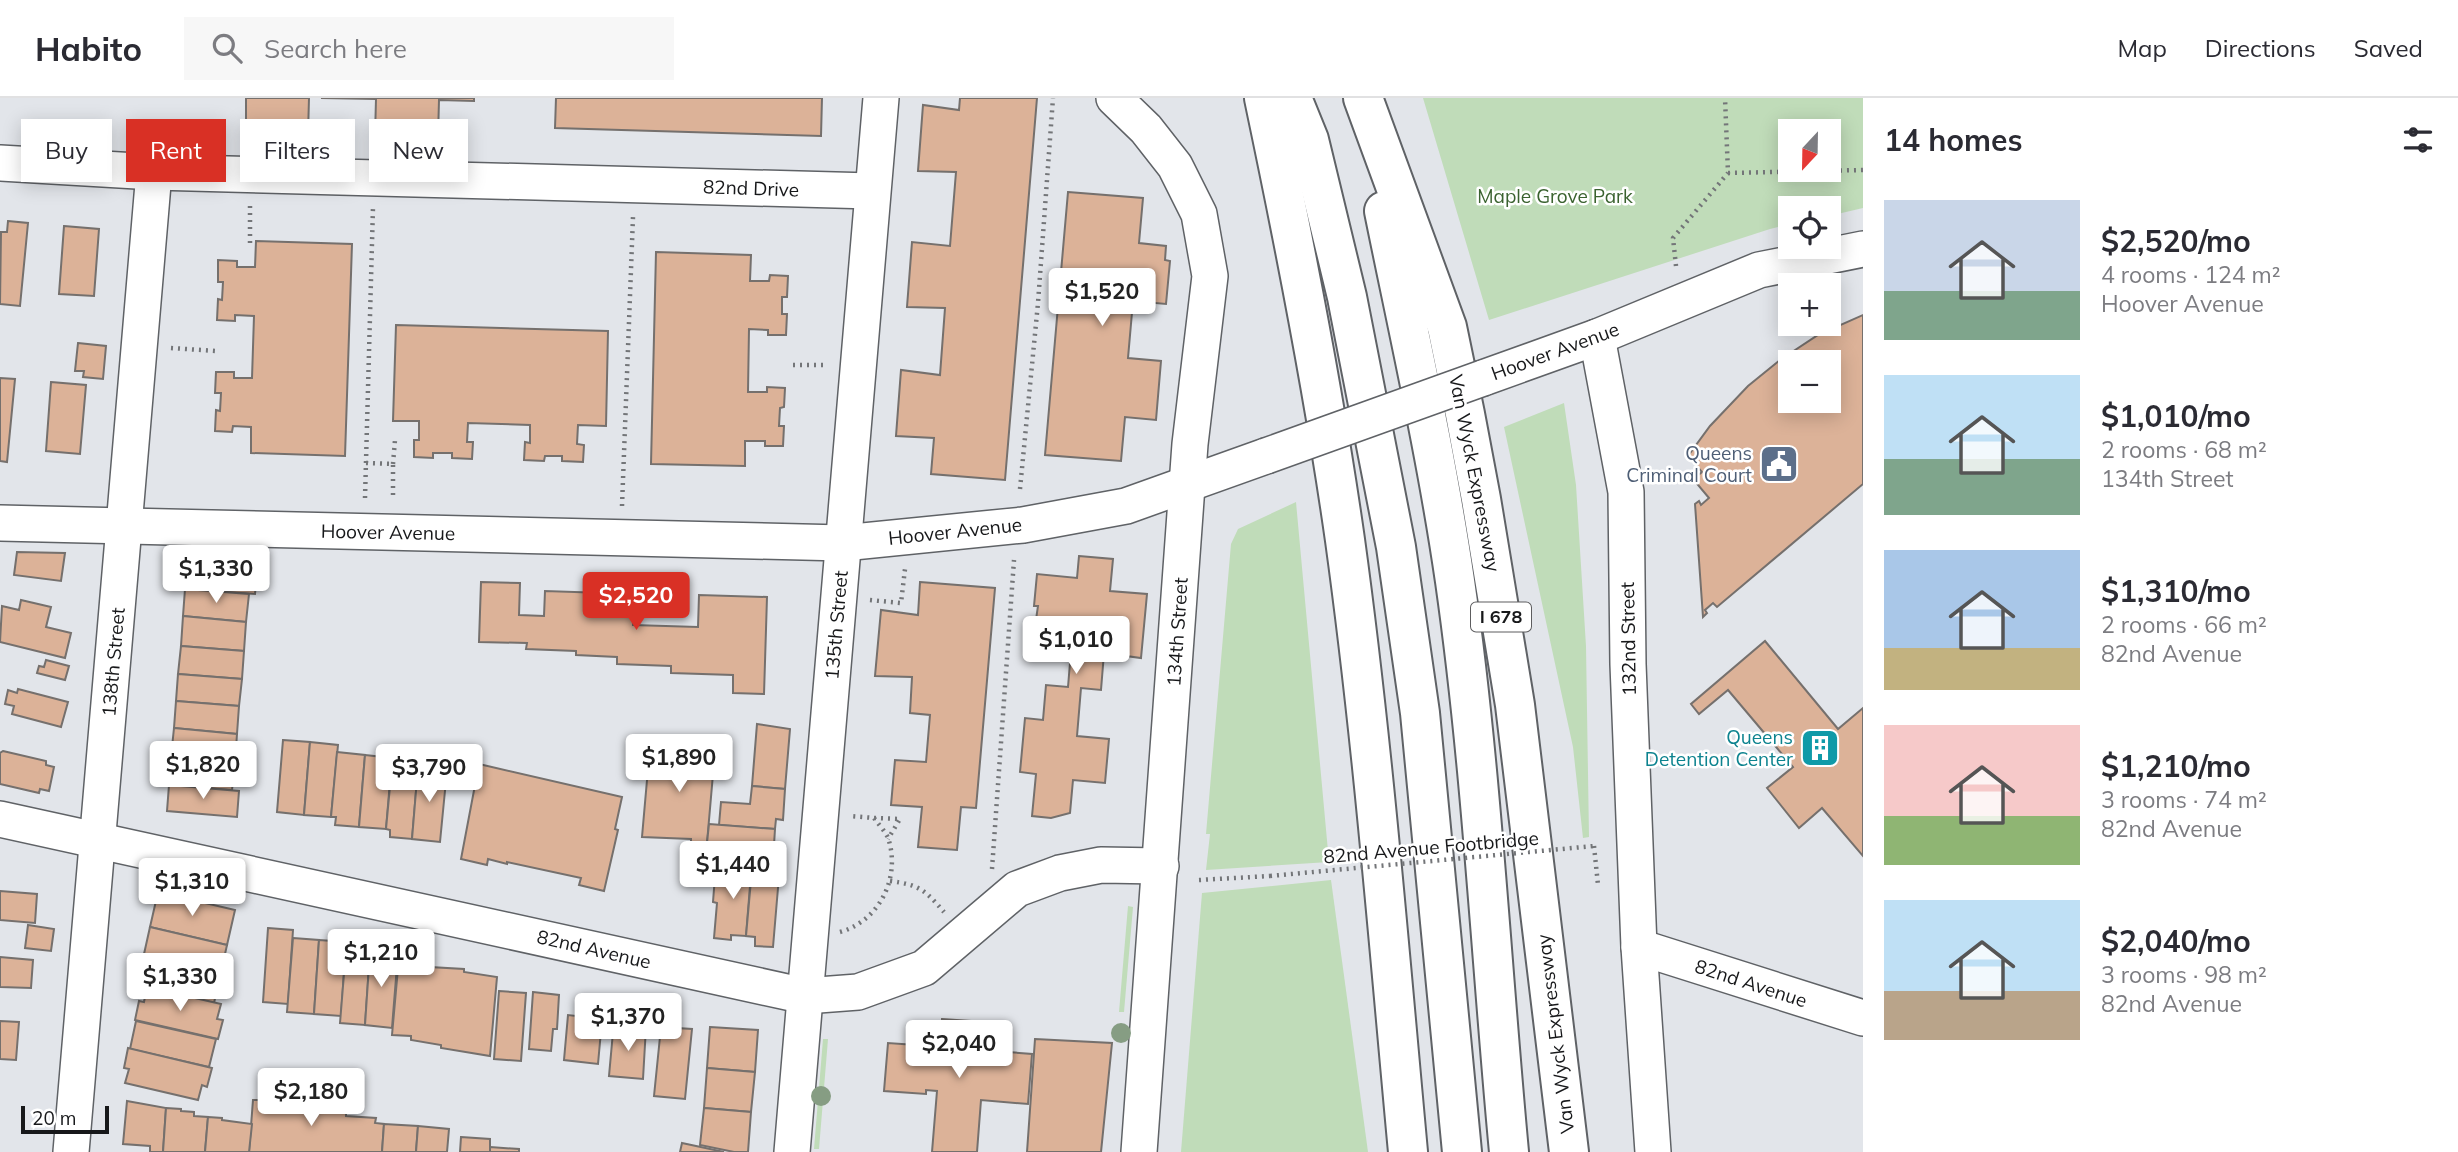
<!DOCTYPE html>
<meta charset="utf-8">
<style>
:root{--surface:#fff;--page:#f7f7f7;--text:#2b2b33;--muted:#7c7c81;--line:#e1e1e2;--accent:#d93025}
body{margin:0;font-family:Mulish,sans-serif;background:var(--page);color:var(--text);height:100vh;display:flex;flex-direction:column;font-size:26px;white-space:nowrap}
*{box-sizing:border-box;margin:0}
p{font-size:23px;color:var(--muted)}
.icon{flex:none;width:38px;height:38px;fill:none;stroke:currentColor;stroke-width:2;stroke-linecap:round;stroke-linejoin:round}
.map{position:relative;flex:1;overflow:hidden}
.sheet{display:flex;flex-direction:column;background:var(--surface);width:595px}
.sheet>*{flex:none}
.top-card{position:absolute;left:21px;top:21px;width:665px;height:63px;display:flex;gap:14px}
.needle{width:46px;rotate:202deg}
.tools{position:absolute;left:1778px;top:21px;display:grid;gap:14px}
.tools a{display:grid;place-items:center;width:63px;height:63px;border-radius:0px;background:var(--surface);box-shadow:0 4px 18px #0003;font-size:35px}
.scale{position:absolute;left:21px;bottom:18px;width:88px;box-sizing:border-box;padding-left:7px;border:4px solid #17181a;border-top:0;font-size:19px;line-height:24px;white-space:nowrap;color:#17181a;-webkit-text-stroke:5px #fff;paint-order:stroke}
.price{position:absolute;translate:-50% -60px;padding:0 16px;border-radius:7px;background:#fff;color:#222;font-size:23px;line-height:46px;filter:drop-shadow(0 2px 4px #0008)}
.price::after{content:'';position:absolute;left:50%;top:42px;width:21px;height:16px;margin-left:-10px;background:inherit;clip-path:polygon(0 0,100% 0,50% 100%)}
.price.selected{background:var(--accent);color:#fff}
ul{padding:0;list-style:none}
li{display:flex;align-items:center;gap:21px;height:175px;padding:0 21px}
li span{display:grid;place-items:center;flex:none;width:196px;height:140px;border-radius:0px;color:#555}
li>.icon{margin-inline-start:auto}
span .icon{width:84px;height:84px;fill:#fffc;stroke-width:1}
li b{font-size:30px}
h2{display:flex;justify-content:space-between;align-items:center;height:84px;padding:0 21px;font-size:30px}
.pill{padding:0 24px;border-radius:0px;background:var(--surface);box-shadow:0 4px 18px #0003;font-size:24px;line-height:63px}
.pill.selected{background:var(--accent);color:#fff}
header{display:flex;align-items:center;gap:42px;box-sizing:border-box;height:98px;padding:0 35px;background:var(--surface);border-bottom:2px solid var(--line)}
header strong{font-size:33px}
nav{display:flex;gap:38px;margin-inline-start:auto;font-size:24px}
.search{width:490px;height:63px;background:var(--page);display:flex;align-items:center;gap:18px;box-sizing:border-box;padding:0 24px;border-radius:0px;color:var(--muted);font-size:26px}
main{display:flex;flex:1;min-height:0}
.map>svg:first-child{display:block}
.green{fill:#c0dcb9;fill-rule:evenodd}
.building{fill:#dcb298;stroke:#75706d;stroke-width:2;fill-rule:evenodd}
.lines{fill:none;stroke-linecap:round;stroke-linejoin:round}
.street-casing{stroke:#5f6266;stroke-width:38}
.highway-casing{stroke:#5f6266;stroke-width:42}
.path{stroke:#737578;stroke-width:4.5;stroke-dasharray:2 5;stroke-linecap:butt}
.street{stroke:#fff;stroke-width:35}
.highway{stroke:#fff;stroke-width:38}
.street-bridge-casing{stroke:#5f6266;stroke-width:38;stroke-linecap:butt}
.path-bridge{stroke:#737578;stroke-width:4.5;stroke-dasharray:2 5;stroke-linecap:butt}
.street-bridge{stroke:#fff;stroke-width:35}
.tree{fill:#869d83}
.labels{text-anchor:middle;stroke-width:5;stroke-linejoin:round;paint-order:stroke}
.shield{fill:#fff;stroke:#5d5d5f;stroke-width:2}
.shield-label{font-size:18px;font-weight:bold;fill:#17181a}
.street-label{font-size:19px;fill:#17181a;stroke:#fff}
.park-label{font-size:19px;fill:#3a622f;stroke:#fff}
.service-label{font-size:19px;fill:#4e5e75;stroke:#fff;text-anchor:end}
.culture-label{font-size:19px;fill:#0d838f;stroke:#fff;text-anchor:end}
</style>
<header>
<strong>Habito</strong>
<div class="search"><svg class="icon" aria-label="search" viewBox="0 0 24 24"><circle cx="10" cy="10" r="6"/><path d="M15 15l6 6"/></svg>Search here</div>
<nav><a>Map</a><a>Directions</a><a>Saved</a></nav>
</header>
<main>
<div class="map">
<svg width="1863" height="1054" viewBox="0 0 1863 1054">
<rect width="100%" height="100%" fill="#e2e5ea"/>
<!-- green -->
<g class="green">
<path d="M1423,0H1863V110L1829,118V110H1790V126L1770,131L1489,222ZM1790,33H1829V72H1790Z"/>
<path d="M1564,305L1576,387L1586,548L1589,739L1583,740L1573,649L1504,329Z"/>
<path d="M1296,404L1329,764L1206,772L1210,736H1206L1231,446L1238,431Z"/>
<path d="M1331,782L1368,1054H1181L1202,795Z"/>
<path d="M1128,808L1133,809L1124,914H1119Z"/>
<path d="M823,941H828L819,1051H814Z"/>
</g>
<!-- building -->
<g class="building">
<path d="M246,0H309L308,37L246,35Z"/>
<path d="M321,0H474V3L439,2L438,40L375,38L376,1Z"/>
<path d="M556,0H822L821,38L555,30Z"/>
<path d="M960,0H1037L1005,382L931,376L934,340L896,338L901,272L940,277L945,210L907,209L912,144L950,148L956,74L918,73L923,7L959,12Z"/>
<path d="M1068,94L1143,100L1139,145L1166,148L1165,162L1170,163L1166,206L1133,203L1128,260L1161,263L1156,322L1125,319L1121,363L1045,357Z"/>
<path d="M8,123L28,125L20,208L0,206L1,134H7Z"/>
<path d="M64,128L99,131L94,198L59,196Z"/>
<path d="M256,143L352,146L345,358L251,355V329L233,328L232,334L215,333L216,312L220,313L221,295H215L216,274H234V280H252L254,218L235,217V223L217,222L218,201L222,202L223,184H218V162L237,163V169H255Z"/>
<path d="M656,154L751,157L750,183H769L770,177L788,178L787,199H782V216H787L786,237H768V232L749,231L748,294H767V289L785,290L784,309L780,310L779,328H784L783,348H765V343H745V368L651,366Z"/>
<path d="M1863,217V386L1717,509L1713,505L1705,512L1707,515L1703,519L1695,406L1699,403L1701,407L1709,400L1693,381L1702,374L1688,358L1710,328L1748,288L1780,262L1818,237ZM1790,264H1829V303H1790Z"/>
<path d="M396,227L608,233L606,328L578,327L577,346L584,347L583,364L562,363V358H545L544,363L524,362L525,344L530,345V327L468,325L467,344H473L472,361L452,360V355H433V360L414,359V342H419V323H393Z"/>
<path d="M78,245L106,248L103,281L83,279L84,273H75Z"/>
<path d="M0,280L15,281L7,364L0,363Z"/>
<path d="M51,284L86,287L80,356L46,353Z"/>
<path d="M17,454L65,455L61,483L14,477Z"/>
<path d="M1079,458L1113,461L1110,493L1147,496L1141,560L1104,555L1101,592L1081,590L1077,638L1109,641L1105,685L1073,682L1070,715L1051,720L1032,718L1036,676L1020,674L1025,620L1043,622L1046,587L1068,589L1071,553L1032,549L1038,508H1034L1037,476L1077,480Z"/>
<path d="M188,460L258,466L255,496L185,491Z"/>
<path d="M481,484L520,485L519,517L544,518L545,493L634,496L633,527L698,529L699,497L767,499L764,596L733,595V577L671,575V568L617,566V559L576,557V553L526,551L527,545L479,544Z"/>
<path d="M920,484L995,490L976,710L961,709L957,752L918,749L922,709L891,707L895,662L926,664L930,617L910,615L912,579L875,578L881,512L918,517Z"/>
<path d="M185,491L249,496L246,524L183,518Z"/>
<path d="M21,502L51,509L46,529L71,535L65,560L0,544L2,508L19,512Z"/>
<path d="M183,518L246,524L244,553L181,548Z"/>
<path d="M1765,543L1838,631L1863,610V758L1822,710L1799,730L1767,690L1793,669L1728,592L1699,616L1691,606Z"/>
<path d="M181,548L244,553L242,581L178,576Z"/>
<path d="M46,562L69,568L65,582L37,575L39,568L44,569Z"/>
<path d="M178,576L242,581L239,608L176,603Z"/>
<path d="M18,591L68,604L61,629L12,616L14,608L5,606L8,592L17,595Z"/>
<path d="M176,603L239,608L237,636L174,630Z"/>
<path d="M757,626L790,631L785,691L752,688Z"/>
<path d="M174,630L237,636L235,665L171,659Z"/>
<path d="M283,642L310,644L304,717L277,714Z"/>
<path d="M310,644L338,647L331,719L304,717Z"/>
<path d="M650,648L698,654V651L715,653L707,745L691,744V741L642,739Z"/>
<path d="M3,653L46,663V667L54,669L49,693L40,691L39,695L0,686V655Z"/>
<path d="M337,654L365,657L359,729L335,727L336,719H331Z"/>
<path d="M365,657L392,660L386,731L359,729Z"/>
<path d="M171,659L235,665L232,692L169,687Z"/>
<path d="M479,666L622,699L615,731L618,732L604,793L579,787L581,780L507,764V766L488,761L487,767L461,761Z"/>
<path d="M392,667L418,669L412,741L390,739V732L386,731Z"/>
<path d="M418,669L447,672L440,744L412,741Z"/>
<path d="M169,687L239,693L237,719L167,713Z"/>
<path d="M752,688L785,691L783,722L776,721L775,731L719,727L721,704L750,706Z"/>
<path d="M709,726L775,731L774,747H781L779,765L709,759L710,745H707Z"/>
<path d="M734,761L752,763L746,838L731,837V842L714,840L717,805L713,804L715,778L733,779Z"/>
<path d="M752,771L766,772L765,777L779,778L773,849L755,848V839L746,838Z"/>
<path d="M0,793L37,796L35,825L0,822Z"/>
<path d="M158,794L235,812L227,847L150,829Z"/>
<path d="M28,827L54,831L51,853L25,850Z"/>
<path d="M150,829L227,847L221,874L144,856Z"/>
<path d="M268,830L293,832L288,906L263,904Z"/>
<path d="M293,840L319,842L314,916L287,914Z"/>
<path d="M319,842L346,844L341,918L314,916Z"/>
<path d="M346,851L370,853L365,927L340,925Z"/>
<path d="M370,853L398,855L392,930L365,927Z"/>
<path d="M144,856L221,874L214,905L137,887Z"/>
<path d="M0,859L33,862L31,890L0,889Z"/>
<path d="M399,859L431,865L430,869L464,871V874L497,879L490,958L441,950V947L411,942V938L392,937Z"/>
<path d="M147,889L221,906L217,921L223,922L218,941L135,922L139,903L144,904Z"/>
<path d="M499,893L526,895L521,963L494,961Z"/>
<path d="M533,894L559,897L557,931H553L551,953L529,951Z"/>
<path d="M588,910L603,911L598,966L564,962L568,917L576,918L577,911Z"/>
<path d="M942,921L985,924L983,952L1032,956L1028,1006L981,1002L977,1054H932L937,993L926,992V996L884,993L888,945L930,948L929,955H939Z"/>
<path d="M0,923L19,924L16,962L0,961Z"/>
<path d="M136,923L216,941L209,969L130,951Z"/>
<path d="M622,927L646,929L643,981L609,978L613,934H621Z"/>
<path d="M661,929L692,931L685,1001L654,998Z"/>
<path d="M710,929L758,932L755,974L707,970Z"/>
<path d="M1035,941L1112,945L1101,1054H1027Z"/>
<path d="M128,950L212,970L207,989L202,987L198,1002L125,985L129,971L124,970Z"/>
<path d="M707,970L755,974L751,1014L704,1010Z"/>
<path d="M262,997L293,999V1004L346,1008V1018L376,1020L375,1025L384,1026L382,1054H249L253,1002H262Z"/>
<path d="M127,1003L166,1010L163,1054H150V1048L123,1046Z"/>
<path d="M166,1010L181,1011V1013L194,1014V1018L208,1019L205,1054H163Z"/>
<path d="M704,1010L751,1014L748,1054H734L700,1047Z"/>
<path d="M208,1019L222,1020V1022L252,1026L249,1054H205Z"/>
<path d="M384,1026L418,1028L416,1054H382Z"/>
<path d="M418,1028L449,1031L447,1054H416Z"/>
<path d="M461,1039L490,1041V1054H460Z"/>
<path d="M682,1045L724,1054H680Z"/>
<path d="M490,1049L519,1051V1054H490Z"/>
</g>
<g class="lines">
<!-- street casing -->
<g class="street-casing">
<g id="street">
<path d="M1114,0L1146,31L1175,68L1199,116L1210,178L1190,346L1139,1054"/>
<path d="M0,65L154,74L872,93"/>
<path d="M1597,239L1626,394L1628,566L1639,849L1653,1054"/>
<path d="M1483,280L1597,239L1759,172L1863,151"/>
<path d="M0,425L843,445L1023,427L1126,408L1266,358"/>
<path d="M0,721L805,898L858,894L924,870L1017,791L1060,775L1101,767L1161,768"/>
<path d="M1639,849L1863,920"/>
<path d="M71,1054L154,74"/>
<path d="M792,1054L881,0"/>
</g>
</g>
<!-- highway casing -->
<g class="highway-casing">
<g id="highway">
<path d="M1264,0C1295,147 1324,294 1345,442C1373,645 1389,850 1408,1054"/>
<path d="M1292,0L1309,42L1347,199L1396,449L1420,615L1462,1054"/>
<path d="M1363,0L1447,229L1465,316L1481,401L1515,607L1569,1054"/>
<path d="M1384,113C1409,236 1437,359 1455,483C1482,672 1491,864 1509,1054"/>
</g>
</g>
<!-- path -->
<g class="path">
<path d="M1728,75L1863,72"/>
<path d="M250,145V106"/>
<path d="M1676,168L1673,140L1728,75L1725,0"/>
<path d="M171,250L216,253"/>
<path d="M793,267H826"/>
<path d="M366,365L393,366V401"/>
<path d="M393,366L395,342"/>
<path d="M1020,391L1038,205L1053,0"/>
<path d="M365,400L373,109"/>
<path d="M622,408L633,119"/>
<path d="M870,502L901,505L905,471"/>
<path d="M874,720L900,721L888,741"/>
<path d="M1594,748L1598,787"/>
<path d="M992,771L1014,462"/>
<path d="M1199,782L1270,778"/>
<path d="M890,783C920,787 925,792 944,814"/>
<path d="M840,834C879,823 900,781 889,743C887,735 879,727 874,720L850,718"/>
</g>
<!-- street -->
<use href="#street" class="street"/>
<!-- highway -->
<use href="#highway" class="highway"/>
<!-- street-bridge casing -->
<g class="street-bridge-casing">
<path id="street-bridge" d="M1266,358L1483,280"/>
</g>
<!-- path-bridge -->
<path class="path-bridge" d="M1270,778L1594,748"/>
<!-- street-bridge -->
<use href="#street-bridge" class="street-bridge"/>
</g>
<!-- trees -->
<g class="tree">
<circle cx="1121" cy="935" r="10"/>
<circle cx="821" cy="998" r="10"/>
</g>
<!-- icons -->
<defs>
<g id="civic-square" transform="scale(2.0125)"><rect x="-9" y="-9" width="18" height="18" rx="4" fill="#5c6f8a" stroke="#fff"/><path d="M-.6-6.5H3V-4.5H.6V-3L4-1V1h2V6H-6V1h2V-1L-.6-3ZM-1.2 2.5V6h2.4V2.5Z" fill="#fff"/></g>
<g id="building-square" transform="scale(2.0125)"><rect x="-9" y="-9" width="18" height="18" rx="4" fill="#0f9aa8" stroke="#fff"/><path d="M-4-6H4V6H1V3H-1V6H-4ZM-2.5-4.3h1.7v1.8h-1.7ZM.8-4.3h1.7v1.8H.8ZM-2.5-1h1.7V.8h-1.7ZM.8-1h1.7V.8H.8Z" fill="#fff"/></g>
</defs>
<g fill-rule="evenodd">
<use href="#civic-square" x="1779" y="366"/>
<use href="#building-square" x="1820" y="650"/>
</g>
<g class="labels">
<!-- shield labels -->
<rect class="shield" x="1471" y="504.5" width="60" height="29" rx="5"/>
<g class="shield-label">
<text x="1501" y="525">I 678</text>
</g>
<!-- street labels -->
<g class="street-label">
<text transform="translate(751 90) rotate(2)" y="7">82nd Drive</text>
<text transform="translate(1555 253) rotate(-20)" y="7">Hoover Avenue</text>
<text transform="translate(1475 375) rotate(79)" y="7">Van Wyck Expressway</text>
<text transform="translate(955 433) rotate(-6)" y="7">Hoover Avenue</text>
<text transform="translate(388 434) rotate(1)" y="7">Hoover Avenue</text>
<text transform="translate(836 527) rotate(-85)" y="7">135th Street</text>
<text transform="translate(1177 534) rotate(-86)" y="7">134th Street</text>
<text transform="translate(1628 541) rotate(-91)" y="7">132nd Street</text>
<text transform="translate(113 564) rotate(-85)" y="7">138th Street</text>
<text transform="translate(1431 749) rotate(-5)" y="7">82nd Avenue Footbridge</text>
<text transform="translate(594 851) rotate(13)" y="7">82nd Avenue</text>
<text transform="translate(1751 885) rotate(18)" y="7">82nd Avenue</text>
<text transform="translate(1555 936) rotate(-97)" y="7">Van Wyck Expressway</text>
</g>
<!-- park labels -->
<g class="park-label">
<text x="1555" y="105">Maple Grove Park</text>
</g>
<!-- service labels -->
<g class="service-label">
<text x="1752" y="362">Queens<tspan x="1752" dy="22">Criminal Court</tspan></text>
</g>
<!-- culture labels -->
<g class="culture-label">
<text x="1793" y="646">Queens<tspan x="1793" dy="22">Detention Center</tspan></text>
</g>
</g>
</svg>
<div class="tools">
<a><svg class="needle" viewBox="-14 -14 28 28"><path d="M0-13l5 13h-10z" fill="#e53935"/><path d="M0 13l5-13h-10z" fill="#7c7c81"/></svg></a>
<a><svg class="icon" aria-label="locate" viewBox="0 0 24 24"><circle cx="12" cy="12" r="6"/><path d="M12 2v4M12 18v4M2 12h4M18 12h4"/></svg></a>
<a>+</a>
<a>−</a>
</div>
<div class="scale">20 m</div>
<b class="price" style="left:1102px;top:230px">$1,520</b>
<b class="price" style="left:216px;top:507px">$1,330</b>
<b class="price selected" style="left:636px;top:534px">$2,520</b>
<b class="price" style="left:1076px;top:578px">$1,010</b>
<b class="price" style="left:679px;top:696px">$1,890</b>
<b class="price" style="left:203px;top:703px">$1,820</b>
<b class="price" style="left:429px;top:706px">$3,790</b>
<b class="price" style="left:733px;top:803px">$1,440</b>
<b class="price" style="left:192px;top:820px">$1,310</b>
<b class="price" style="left:381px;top:891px">$1,210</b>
<b class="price" style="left:180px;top:915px">$1,330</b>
<b class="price" style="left:628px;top:955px">$1,370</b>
<b class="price" style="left:959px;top:982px">$2,040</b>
<b class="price" style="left:311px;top:1030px">$2,180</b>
<div class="top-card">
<a class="pill">Buy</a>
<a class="pill selected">Rent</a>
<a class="pill">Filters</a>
<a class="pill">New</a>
</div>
</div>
<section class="sheet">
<h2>14 homes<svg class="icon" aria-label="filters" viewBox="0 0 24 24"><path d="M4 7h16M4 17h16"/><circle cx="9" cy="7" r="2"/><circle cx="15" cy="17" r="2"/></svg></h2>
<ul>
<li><span style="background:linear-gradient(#c9d6e8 65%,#7fa58c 0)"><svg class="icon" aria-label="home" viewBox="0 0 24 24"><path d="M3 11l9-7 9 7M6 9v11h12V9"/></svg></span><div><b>$2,520/mo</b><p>4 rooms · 124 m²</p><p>Hoover Avenue</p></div></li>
<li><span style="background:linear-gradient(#bfe0f5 60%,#7fa58c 0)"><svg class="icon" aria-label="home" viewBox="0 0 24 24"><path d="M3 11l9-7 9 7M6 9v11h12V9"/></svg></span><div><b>$1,010/mo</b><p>2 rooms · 68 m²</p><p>134th Street</p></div></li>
<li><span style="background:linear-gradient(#a9c7e8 70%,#c2b280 0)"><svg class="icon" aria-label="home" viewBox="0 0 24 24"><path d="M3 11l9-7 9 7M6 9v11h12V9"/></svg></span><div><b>$1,310/mo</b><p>2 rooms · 66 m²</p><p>82nd Avenue</p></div></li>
<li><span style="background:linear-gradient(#f6c9c9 65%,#8fb573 0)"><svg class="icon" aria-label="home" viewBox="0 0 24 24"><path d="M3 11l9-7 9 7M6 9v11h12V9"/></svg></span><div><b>$1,210/mo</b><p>3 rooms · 74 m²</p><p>82nd Avenue</p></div></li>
<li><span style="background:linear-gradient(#bfe0f5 65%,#b9a48a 0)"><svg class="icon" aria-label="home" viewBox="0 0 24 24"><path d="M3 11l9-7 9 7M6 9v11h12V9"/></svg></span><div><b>$2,040/mo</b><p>3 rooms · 98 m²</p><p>82nd Avenue</p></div></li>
</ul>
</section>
</main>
